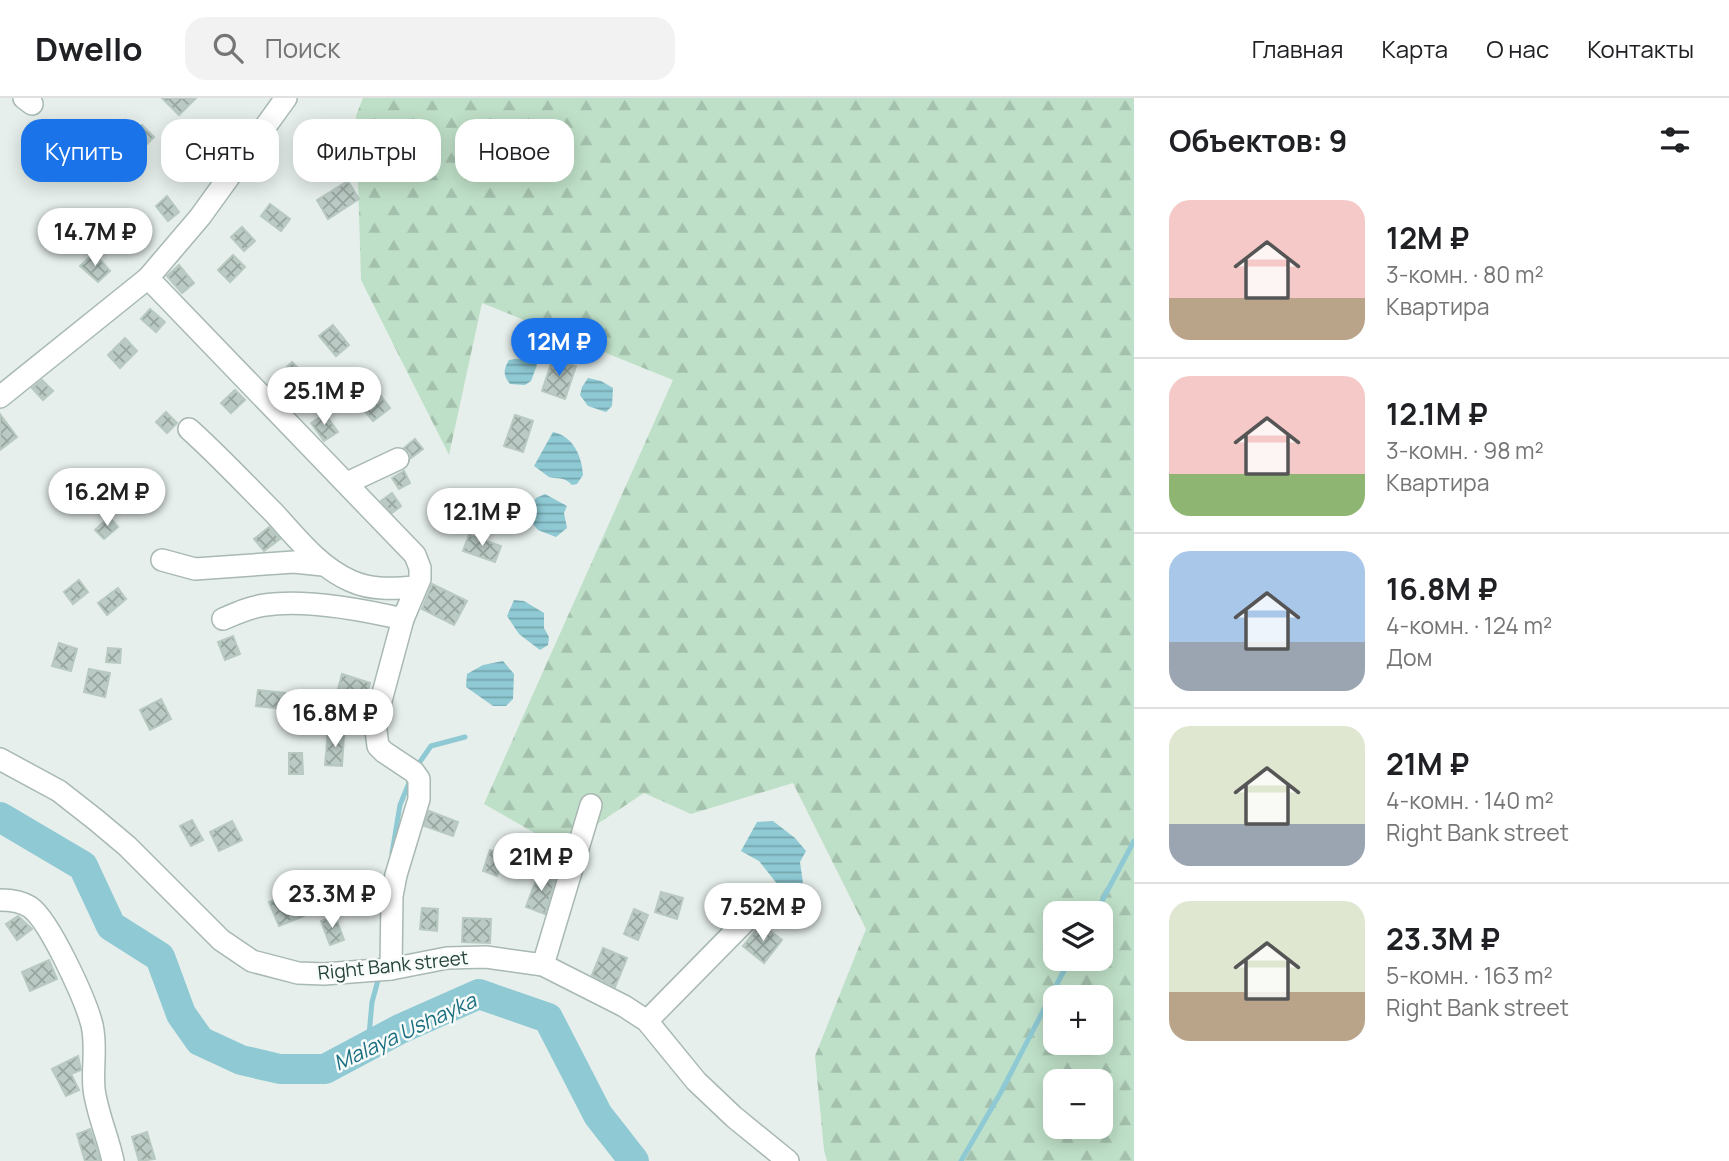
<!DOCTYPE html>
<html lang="ru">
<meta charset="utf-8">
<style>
:root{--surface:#fff;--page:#f2f2f2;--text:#202124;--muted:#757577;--line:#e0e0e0;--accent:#1a73e8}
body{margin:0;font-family:Manrope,sans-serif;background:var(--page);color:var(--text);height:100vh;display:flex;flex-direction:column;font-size:26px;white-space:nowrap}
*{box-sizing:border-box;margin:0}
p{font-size:23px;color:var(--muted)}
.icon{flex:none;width:38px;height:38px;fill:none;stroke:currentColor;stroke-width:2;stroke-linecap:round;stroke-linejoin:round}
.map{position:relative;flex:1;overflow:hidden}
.side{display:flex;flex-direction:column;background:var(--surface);width:595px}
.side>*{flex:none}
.banner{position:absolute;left:21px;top:21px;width:665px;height:63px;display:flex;gap:14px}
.tools{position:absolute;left:1043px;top:803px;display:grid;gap:14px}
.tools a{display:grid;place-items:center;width:70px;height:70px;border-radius:14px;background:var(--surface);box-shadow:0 4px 18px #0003;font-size:35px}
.price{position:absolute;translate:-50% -60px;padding:0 16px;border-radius:24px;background:#fff;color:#222;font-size:23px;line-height:46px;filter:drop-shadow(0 2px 4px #0008)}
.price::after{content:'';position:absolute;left:50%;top:42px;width:21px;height:16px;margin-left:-10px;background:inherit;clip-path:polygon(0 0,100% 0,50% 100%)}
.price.active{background:var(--accent);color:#fff}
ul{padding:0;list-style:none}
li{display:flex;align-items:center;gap:21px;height:175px;padding:0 35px}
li+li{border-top:2px solid var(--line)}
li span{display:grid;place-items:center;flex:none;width:196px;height:140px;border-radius:21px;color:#555}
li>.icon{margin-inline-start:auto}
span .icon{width:84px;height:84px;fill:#fffc;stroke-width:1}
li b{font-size:30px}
h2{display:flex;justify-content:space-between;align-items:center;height:84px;padding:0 35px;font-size:30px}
.chip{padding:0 24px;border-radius:21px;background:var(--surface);box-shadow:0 4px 18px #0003;font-size:24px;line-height:63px}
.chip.active{background:var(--accent);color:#fff}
header{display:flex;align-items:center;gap:42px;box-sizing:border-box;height:98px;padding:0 35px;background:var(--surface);border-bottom:2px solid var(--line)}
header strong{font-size:33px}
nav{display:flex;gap:38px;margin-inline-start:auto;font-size:24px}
.search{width:490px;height:63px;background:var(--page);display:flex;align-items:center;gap:18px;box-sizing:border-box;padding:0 24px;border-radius:21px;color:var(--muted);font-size:26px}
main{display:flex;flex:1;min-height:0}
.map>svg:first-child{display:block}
.forest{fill:url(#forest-firs);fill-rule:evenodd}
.water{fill:url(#water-rules)}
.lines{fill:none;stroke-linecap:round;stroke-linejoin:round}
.stream{stroke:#8ec9d4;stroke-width:5}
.river{stroke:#8ec9d4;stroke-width:30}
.building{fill:url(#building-cross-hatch);stroke:#b8c9c2;stroke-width:2}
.minor-casing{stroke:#a8b8b2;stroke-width:24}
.minor{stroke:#fff;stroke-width:21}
.labels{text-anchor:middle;stroke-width:5;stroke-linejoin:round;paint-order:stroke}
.street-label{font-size:19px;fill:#24423a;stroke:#f7fbf9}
.water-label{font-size:21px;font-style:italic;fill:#1c6f80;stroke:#f7fbf9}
</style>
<header>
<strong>Dwello</strong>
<div class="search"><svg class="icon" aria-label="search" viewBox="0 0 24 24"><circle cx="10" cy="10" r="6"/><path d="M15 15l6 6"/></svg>Поиск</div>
<nav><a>Главная</a><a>Карта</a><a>О нас</a><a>Контакты</a></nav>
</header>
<main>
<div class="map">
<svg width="1134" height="1063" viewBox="0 0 1134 1063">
<defs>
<pattern id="forest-firs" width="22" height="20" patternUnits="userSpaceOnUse" patternTransform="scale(1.75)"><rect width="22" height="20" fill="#bfe0c8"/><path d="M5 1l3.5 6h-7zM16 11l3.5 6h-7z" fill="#a4c1ad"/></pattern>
<pattern id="water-rules" width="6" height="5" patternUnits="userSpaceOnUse" patternTransform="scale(1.75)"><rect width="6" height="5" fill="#8ec9d4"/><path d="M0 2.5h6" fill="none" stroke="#74a5ad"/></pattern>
<pattern id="building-cross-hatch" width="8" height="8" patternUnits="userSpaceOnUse" patternTransform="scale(1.75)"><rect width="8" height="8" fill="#bbcac4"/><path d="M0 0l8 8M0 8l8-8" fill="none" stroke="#98a6a0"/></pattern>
</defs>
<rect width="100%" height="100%" fill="#e6efeb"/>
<!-- forest -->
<path class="forest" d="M363,0H1134V1063H827L824,1052L815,958L866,831L793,685L691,716L644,695L561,750L484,706L673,282L482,205L449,357L361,182L356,18ZM1055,816H1101V861H1055ZM1055,900H1101V945H1055ZM1055,984H1101V1029H1055Z"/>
<!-- water -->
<g class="water">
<path d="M515,261L533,262L537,267L531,283L525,287L510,286C503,277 503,272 509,262Z"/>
<path d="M588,280L601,283L613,290L612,308L606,314L588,308L580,297L582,289Z"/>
<path d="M553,334C573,338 582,358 583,377L577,386L572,387C564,378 559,382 549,379L534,368Z"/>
<path d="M545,396L567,408L564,415L567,430L556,439L538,432L526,418L536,400Z"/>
<path d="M514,502L524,503L544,515V530L549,539L548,547L540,552L519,536L507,518Z"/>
<path d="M503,563L514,576L513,601L506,608H493L466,589L467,576L483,567Z"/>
<path d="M773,723L795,740L806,753L800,764L803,785L786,797L759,763L741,753L757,724Z"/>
</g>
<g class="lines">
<!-- stream -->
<g class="stream">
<path d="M417,668L431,648L465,639"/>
<path d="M392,755L400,707L411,680"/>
<path d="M1095,816L1134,743"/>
<path d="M368,948L372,904L380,875"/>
<path d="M961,1063L1001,994L1070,861"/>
</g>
<!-- river -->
<path class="river" d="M0,719L83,768L111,828L160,859L181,916L200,943L241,962L280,971H325L400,931L479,896L548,920L598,1017L634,1063"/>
</g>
<!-- building -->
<g class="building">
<path d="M162,0H196L179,17Z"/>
<path d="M142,27L154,39L141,52L129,39Z"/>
<path d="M132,53L143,66L129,78L118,65Z"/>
<path d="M348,83L359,101L328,121L317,102Z"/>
<path d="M167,98L179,114L168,123L156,108Z"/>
<path d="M270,106L290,121L281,133L261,118Z"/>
<path d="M242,129L255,143L244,153L231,139Z"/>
<path d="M94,155L110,173L98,184L80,168Z"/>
<path d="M233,157L245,169L230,184L218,172Z"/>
<path d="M179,167L194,185L182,195L167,178Z"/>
<path d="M150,211L165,224L156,234L141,221Z"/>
<path d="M333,227L349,247L336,258L319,238Z"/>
<path d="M125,240L137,253L120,270L108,257Z"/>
<path d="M553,260L576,268L565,301L542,293Z"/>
<path d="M292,264L303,275L280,297L270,286Z"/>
<path d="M42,282L53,293L43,302L32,290Z"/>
<path d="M235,292L245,302L231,315L221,305Z"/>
<path d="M381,298L390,310L373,323L363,311Z"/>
<path d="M166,314L177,325L167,335L156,324Z"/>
<path d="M0,316L17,339L0,352Z"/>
<path d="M325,316L338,334L324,343L311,325Z"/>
<path d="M515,317L533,323L523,354L504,348Z"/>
<path d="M415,341L423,351L411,360L410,355L404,350Z"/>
<path d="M404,373L410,385L399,391L392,380Z"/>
<path d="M392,395L401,408L392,415L381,403Z"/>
<path d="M109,419L118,429L104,441L95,432Z"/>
<path d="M269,429L280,441L264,453L254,441Z"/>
<path d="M469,437L501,448L495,464L463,453Z"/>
<path d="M79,482L88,494L73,506L64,494Z"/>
<path d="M432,486L467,503L454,527L422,511Z"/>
<path d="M118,490L126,501L107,517L98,505Z"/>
<path d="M233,538L240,556L225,562L218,544Z"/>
<path d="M59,545L77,551L71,573L52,568Z"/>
<path d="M108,550L121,551L120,565L106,564Z"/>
<path d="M89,571L110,575L105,599L84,594Z"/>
<path d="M342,576L370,585L366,599L338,591Z"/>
<path d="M258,592L285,595L283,611L256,608Z"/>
<path d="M161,601L171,621L150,632L140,612Z"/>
<path d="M328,634L344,636L342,668L325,667Z"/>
<path d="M289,655H302L303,676H289Z"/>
<path d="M429,713L458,724L453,738L424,728Z"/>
<path d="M192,722L203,742L191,748L180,728Z"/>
<path d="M232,723L242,742L219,753L210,734Z"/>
<path d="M490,752L504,757L497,778L483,773Z"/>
<path d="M539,774L556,780L545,816L526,809Z"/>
<path d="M293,794L304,818L279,828L269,804Z"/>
<path d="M661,794L683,800L677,821L655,814Z"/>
<path d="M422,810L438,811L437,833L420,831Z"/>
<path d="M634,811L648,817L638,842L624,836Z"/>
<path d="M18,818L32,831L17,842L6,826Z"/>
<path d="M335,818L344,842L330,847L321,823Z"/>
<path d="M463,820L491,821L490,845L462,844Z"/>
<path d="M761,826L782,842L764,865L743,848Z"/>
<path d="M603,850L627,860L615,889L592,877Z"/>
<path d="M49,862L57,881L30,893L22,874Z"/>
<path d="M78,958L81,972L71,976L79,992L66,998L52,971Z"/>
<path d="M90,1031L96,1049L100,1063H85L77,1036Z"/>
<path d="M147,1034L155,1061L139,1063L132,1039Z"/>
</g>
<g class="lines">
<!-- minor casing -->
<g class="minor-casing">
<g id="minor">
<path d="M24,0L32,6"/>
<path d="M148,180L415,457L420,470V481L403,521L375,625L378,648L384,654L414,674L419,681V701L396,777L392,798L391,871"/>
<path d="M0,299L148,180L200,119L286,0"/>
<path d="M189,331C219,358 246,387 274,415C297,440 319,469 351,483C371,492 393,491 415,489"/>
<path d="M347,385L398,361"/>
<path d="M162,462L195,471L294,464L323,467"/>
<path d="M223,521C237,515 250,509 265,507C304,501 364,512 403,521"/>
<path d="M0,661L59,693L96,722L127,748L221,842L252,863L298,875L324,876L391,871L447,860L486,859L543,867L624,908L647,923L696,983L734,1019L788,1063"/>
<path d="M0,802C11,802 21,803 30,809C50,823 86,903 92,927C97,948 92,969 94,991C97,1015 108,1039 113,1063"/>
<path d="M543,867L591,707"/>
<path d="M647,923L766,802"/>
</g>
</g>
<!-- minor -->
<use href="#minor" class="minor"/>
</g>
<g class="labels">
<!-- street labels -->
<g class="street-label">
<text transform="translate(393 867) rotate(-6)" y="7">Right Bank street</text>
</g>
<!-- water labels -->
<g class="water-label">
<text transform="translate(405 934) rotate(-25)" y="7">Malaya Ushayka</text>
</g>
</g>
</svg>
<div class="tools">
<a><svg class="icon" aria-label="layers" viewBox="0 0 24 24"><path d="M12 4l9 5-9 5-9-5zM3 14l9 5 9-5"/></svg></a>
<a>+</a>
<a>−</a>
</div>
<b class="price" style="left:95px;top:170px">14.7M ₽</b>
<b class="price active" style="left:559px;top:280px">12M ₽</b>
<b class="price" style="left:324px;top:329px">25.1M ₽</b>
<b class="price" style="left:107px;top:430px">16.2M ₽</b>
<b class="price" style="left:482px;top:450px">12.1M ₽</b>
<b class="price" style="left:335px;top:651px">16.8M ₽</b>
<b class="price" style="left:541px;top:795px">21M ₽</b>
<b class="price" style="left:332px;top:832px">23.3M ₽</b>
<b class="price" style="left:763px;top:845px">7.52M ₽</b>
<div class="banner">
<a class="chip active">Купить</a>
<a class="chip">Снять</a>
<a class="chip">Фильтры</a>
<a class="chip">Новое</a>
</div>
</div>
<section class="side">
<h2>Объектов: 9<svg class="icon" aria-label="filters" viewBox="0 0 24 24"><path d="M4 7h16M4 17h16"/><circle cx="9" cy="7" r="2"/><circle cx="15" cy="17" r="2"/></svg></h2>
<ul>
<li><span style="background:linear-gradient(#f6c9c9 70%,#b9a48a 0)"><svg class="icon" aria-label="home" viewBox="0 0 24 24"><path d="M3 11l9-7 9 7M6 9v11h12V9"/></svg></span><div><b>12M ₽</b><p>3-комн. · 80 m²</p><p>Квартира</p></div></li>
<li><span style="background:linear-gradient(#f6c9c9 70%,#8fb573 0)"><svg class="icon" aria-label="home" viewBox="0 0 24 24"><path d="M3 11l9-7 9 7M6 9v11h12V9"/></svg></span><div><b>12.1M ₽</b><p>3-комн. · 98 m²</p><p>Квартира</p></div></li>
<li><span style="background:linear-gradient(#a9c7e8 65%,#9aa5b1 0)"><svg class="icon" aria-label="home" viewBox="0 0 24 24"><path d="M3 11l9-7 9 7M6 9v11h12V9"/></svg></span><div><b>16.8M ₽</b><p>4-комн. · 124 m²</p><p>Дом</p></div></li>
<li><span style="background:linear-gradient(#dfe7d0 70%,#9aa5b1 0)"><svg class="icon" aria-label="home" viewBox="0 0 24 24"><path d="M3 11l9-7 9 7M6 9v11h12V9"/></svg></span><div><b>21M ₽</b><p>4-комн. · 140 m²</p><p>Right Bank street</p></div></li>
<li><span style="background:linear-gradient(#dfe7d0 65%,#b9a48a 0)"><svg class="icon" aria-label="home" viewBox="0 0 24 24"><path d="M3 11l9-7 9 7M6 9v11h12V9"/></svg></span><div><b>23.3M ₽</b><p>5-комн. · 163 m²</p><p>Right Bank street</p></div></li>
</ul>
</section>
</main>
